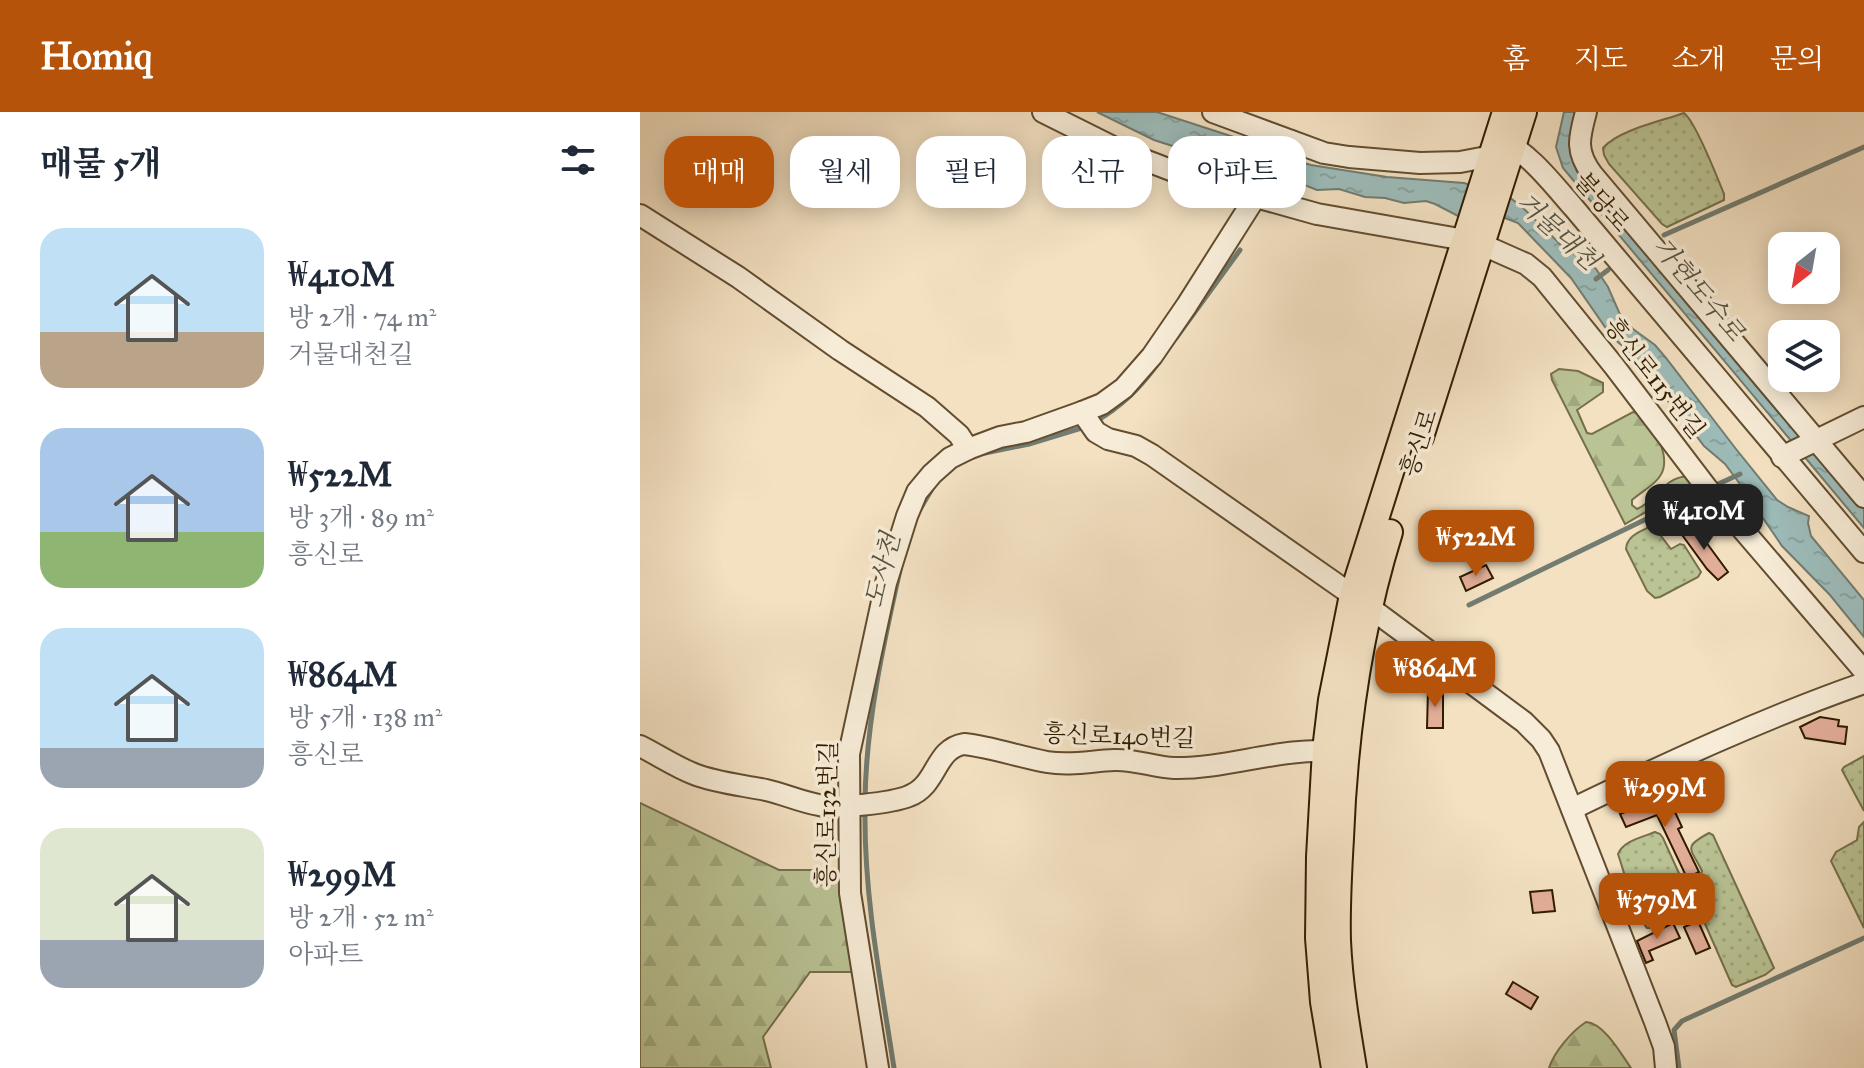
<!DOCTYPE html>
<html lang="ko">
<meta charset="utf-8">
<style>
:root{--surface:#fff;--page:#f6f6f7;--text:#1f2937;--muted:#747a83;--accent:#b45309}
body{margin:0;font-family:"IM FELL Great Primer","Noto Serif KR",serif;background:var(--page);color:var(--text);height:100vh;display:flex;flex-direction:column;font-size:30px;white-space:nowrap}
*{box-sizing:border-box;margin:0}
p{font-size:26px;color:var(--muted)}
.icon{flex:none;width:44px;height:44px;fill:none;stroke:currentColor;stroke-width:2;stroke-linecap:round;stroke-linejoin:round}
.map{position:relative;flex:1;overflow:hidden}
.drawer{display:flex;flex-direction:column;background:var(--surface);width:640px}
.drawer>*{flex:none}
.guide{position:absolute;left:24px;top:24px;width:760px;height:72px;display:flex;gap:16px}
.needle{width:52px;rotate:211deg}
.buttons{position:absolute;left:1128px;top:120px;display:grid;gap:16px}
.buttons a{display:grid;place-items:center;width:72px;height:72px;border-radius:16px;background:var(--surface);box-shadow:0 4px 20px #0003;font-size:40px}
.price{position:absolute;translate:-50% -68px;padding:0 18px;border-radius:16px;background:var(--accent);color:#fff;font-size:26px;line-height:52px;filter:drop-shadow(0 2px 4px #0008)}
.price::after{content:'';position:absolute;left:50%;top:48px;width:24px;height:18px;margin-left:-12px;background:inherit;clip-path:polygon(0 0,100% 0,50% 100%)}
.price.current{background:#222;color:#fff}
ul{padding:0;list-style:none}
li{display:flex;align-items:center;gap:24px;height:200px;padding:0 40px}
li span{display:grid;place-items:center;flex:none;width:224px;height:160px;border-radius:24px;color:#555}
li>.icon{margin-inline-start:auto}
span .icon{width:96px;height:96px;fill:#fffc;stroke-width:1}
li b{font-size:34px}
h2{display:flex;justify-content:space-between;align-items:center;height:96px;padding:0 40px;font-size:34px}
.pill{padding:0 28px;border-radius:24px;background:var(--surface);box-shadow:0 4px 20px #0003;font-size:28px;line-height:72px}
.pill.current{background:var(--accent);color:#fff}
header{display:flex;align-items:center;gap:48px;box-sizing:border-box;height:112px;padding:0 40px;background:var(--accent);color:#fff}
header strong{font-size:38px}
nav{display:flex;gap:44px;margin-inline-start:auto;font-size:28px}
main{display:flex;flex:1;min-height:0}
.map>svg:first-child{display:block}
.forest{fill:url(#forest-firs);stroke:#76704a;stroke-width:2}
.park{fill:url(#park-dots);stroke:#76704a;stroke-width:2}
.water{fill:url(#water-ripples);stroke:#727c70;stroke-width:2}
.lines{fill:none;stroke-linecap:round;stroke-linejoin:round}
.stream{stroke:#727c70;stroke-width:5}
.building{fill:#e3ae98;stroke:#311c00;stroke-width:2}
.minor-casing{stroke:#624d30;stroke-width:24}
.major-casing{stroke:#311c00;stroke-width:28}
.minor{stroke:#f7ecd7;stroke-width:20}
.major{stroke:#f3e1c2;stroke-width:24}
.labels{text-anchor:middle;stroke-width:7;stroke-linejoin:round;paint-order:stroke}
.street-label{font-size:24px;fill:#311c00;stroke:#f7ecd7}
.water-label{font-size:26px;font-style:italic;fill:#575441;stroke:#f7ecd7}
</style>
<header>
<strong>Homiq</strong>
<nav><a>홈</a><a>지도</a><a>소개</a><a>문의</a></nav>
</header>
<main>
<section class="drawer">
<h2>매물 5개<svg class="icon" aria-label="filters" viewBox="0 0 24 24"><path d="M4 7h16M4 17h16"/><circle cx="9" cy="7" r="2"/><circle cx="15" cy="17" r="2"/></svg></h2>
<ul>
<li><span style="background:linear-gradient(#bfe0f5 65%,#b9a48a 0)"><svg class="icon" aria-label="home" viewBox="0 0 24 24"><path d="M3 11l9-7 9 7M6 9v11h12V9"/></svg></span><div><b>₩410M</b><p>방 2개 · 74 m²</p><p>거물대천길</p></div></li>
<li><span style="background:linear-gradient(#a9c7e8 65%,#8fb573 0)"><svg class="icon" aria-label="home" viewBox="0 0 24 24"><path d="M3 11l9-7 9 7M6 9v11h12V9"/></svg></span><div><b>₩522M</b><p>방 3개 · 89 m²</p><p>흥신로</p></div></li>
<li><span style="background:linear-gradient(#bfe0f5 75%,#9aa5b1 0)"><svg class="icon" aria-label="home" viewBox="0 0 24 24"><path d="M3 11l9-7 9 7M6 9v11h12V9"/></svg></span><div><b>₩864M</b><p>방 5개 · 138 m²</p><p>흥신로</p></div></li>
<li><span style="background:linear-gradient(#dfe7d0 70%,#9aa5b1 0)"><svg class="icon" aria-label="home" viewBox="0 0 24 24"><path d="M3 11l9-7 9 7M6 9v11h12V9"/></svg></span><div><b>₩299M</b><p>방 2개 · 52 m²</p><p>아파트</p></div></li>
</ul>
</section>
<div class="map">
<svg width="1224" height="956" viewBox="0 0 1224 956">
<defs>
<pattern id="forest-firs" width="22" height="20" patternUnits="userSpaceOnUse" patternTransform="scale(2)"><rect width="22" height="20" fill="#bac394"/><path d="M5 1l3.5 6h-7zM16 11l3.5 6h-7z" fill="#a0a77e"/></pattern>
<pattern id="park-dots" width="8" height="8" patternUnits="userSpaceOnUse" patternTransform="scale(2)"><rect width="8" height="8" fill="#bac394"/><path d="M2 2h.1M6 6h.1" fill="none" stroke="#a0a77e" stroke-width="1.8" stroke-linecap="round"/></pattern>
<pattern id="water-ripples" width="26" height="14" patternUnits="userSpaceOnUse" patternTransform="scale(2)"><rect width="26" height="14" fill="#9dbcba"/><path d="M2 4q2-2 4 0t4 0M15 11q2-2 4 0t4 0" fill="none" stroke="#88a19e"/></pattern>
</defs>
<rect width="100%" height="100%" fill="#f3e1c2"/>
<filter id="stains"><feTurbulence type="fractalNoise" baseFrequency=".0025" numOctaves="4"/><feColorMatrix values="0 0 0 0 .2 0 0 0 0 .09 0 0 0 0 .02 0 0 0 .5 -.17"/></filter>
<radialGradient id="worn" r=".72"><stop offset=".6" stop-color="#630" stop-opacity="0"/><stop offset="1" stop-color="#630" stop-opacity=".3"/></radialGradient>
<!-- forest -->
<g class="forest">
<path d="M919,257L938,259L963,271V280L937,298L947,321L952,322L993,300C1011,303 1029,340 1023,358C1019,371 1002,379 992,388V393L997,397C1018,388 1022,366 1048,364L1052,373L985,412L912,268L911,262Z"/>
<path d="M0,691L139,758H206L225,860H170L123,925L131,956H0Z"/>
<path d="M946,910C964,911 981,942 991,956H909C914,940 932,919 946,910Z"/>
</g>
<!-- park -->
<g class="park">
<path d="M1044,1C1056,10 1077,65 1084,82V88L1027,115L1022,112L969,52L964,43L963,36C978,18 1022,9 1044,1Z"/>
<path d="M1009,415H1014L1031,437L1040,432L1044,433L1061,460L1058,465L1020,485L1015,486L1007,479L986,437C987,424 999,420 1009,415Z"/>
<path d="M1224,644V699L1202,658L1204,655Z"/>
<path d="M1224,710V816L1191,749L1196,740L1217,728L1219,715Z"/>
<path d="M1015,720L1020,722L1023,726L1052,790L1047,799L1012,816H1007C996,804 984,760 978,742C983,729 1003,725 1015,720Z"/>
<path d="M1069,721L1073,723L1134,856L1125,863L1096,875L1092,873L1047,771L1049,768L1061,762L1062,759C1050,735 1043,735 1069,721Z"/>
</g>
<!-- water -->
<g class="water">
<path d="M457,0H517L609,30L641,44L671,53L747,65L824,71L869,85L882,95L921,133L956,157L968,175L982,207L993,217L1015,233L1026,246L1096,337L1137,388L1148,395L1169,404L1168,411L1171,424L1224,488V525L1190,483L1142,434L1097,368L1085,352L1064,334L1040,302L1026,287L1015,266L992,242L972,225L931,166L878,111L865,106L841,103L818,104L795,92L786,89L764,91L745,86L725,85L699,77L677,78L616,54L585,51L514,28Z"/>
<path d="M924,0H935C929,24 925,40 941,61L1224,396V416L923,56L916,35Z"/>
</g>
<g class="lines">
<!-- stream -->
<g class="stream">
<path d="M1024,123L1224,35"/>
<path d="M956,167L968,158"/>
<path d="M536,226L600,138"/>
<path d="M456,309C481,295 500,276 516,254"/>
<path d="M345,341L389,332L448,314"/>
<path d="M1076,373L1100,362"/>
<path d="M279,399L292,377"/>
<path d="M829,493L1060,381"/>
<path d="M225,689C226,611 243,534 260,458"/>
<path d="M225,699C224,785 241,871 254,956"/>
<path d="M1039,956L1034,918L1042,909L1224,826"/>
</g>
</g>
<!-- building -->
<g class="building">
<path d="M1052,411L1088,460L1078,468L1067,457L1040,420Z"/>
<path d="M846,453L853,466L826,479L820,465Z"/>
<path d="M788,578H803V616H787Z"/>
<path d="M1180,605L1199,608L1198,614L1207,615L1205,632L1165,626L1160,615Z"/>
<path d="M1027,683L1042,715L1038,717L1059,760L1047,766L1017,703L986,715L980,702Z"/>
<path d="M912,778L915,799L893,801L890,780Z"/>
<path d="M1058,809L1070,836L1056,842L1044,815Z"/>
<path d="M1033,811L1040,826L1009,839L1013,848L1006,851L997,829Z"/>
<path d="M873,870L898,885L891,897L866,882Z"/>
</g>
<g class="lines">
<!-- minor casing -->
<g class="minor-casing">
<g id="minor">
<path d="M403,0L481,39L536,60L616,85L677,102L825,128"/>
<path d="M573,0L684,41L709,45L780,51L820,50L852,44"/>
<path d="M946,0C939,26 935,39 952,62L1224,385"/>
<path d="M861,27C891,43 912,71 934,96L1224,440"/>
<path d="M0,103L98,165L200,238L287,295L319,323L328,337"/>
<path d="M843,133L886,152L902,165L974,254L1067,376L1224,559"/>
<path d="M442,300L456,320L468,327L496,334L512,343L712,483"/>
<path d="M1142,345L1224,305"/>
<path d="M729,495L884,610L901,627L909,639L1015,910L1024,935L1026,956"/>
<path d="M0,634C18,643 36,655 54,662C77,671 102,673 126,678C144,682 161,690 179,693C197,697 252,691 269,684C298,673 294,637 324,632C352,635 379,645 407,650C430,654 451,649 474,648C494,647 514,655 534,656C589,657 643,634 698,640"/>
<path d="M932,697C1027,651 1124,606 1224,571"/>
<path d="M238,956L210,781L209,642L246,471L267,404L277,380L292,362L310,346L328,337L360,325L386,320L442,300L462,292L484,276L512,244L547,193L651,29"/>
</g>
</g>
<!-- major casing -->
<g class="major-casing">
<g id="major">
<path d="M781,325L884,0"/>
<path d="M694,956L683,890L678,826L679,745L685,638L691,588L712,483L865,0"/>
<path d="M714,956C707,914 700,872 698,829C697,795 699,760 701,726C705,622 719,520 750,420"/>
</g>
</g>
<!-- minor -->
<use href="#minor" class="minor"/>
<!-- major -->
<use href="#major" class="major"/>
</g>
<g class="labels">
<!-- street labels -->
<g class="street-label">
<text transform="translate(962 90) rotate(49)" y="8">불당로</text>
<text transform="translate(1015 266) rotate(52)" y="8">흥신로115번길</text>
<text transform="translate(779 331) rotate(-72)" y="8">흥신로</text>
<text transform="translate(479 624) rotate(2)" y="8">흥신로140번길</text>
<text transform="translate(187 702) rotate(-89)" y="8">흥신로132번길</text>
</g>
<!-- water labels -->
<g class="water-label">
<text transform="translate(918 119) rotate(42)" y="9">거물대천</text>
<text transform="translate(1059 177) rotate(50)" y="9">가현도수로</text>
<text transform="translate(242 458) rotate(-76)" y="9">도사천</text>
</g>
</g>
<rect width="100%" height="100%" filter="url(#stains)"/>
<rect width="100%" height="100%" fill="url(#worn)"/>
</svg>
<div class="buttons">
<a><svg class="needle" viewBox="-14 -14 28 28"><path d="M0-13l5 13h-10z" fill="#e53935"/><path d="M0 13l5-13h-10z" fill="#747a83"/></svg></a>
<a><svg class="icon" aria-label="layers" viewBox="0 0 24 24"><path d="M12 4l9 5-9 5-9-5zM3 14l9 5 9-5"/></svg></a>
</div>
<b class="price current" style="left:1064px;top:440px">₩410M</b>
<b class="price" style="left:836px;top:466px">₩522M</b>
<b class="price" style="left:795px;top:597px">₩864M</b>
<b class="price" style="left:1025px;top:717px">₩299M</b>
<b class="price" style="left:1017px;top:829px">₩379M</b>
<div class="guide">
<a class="pill current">매매</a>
<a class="pill">월세</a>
<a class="pill">필터</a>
<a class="pill">신규</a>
<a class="pill">아파트</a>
</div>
</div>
</main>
